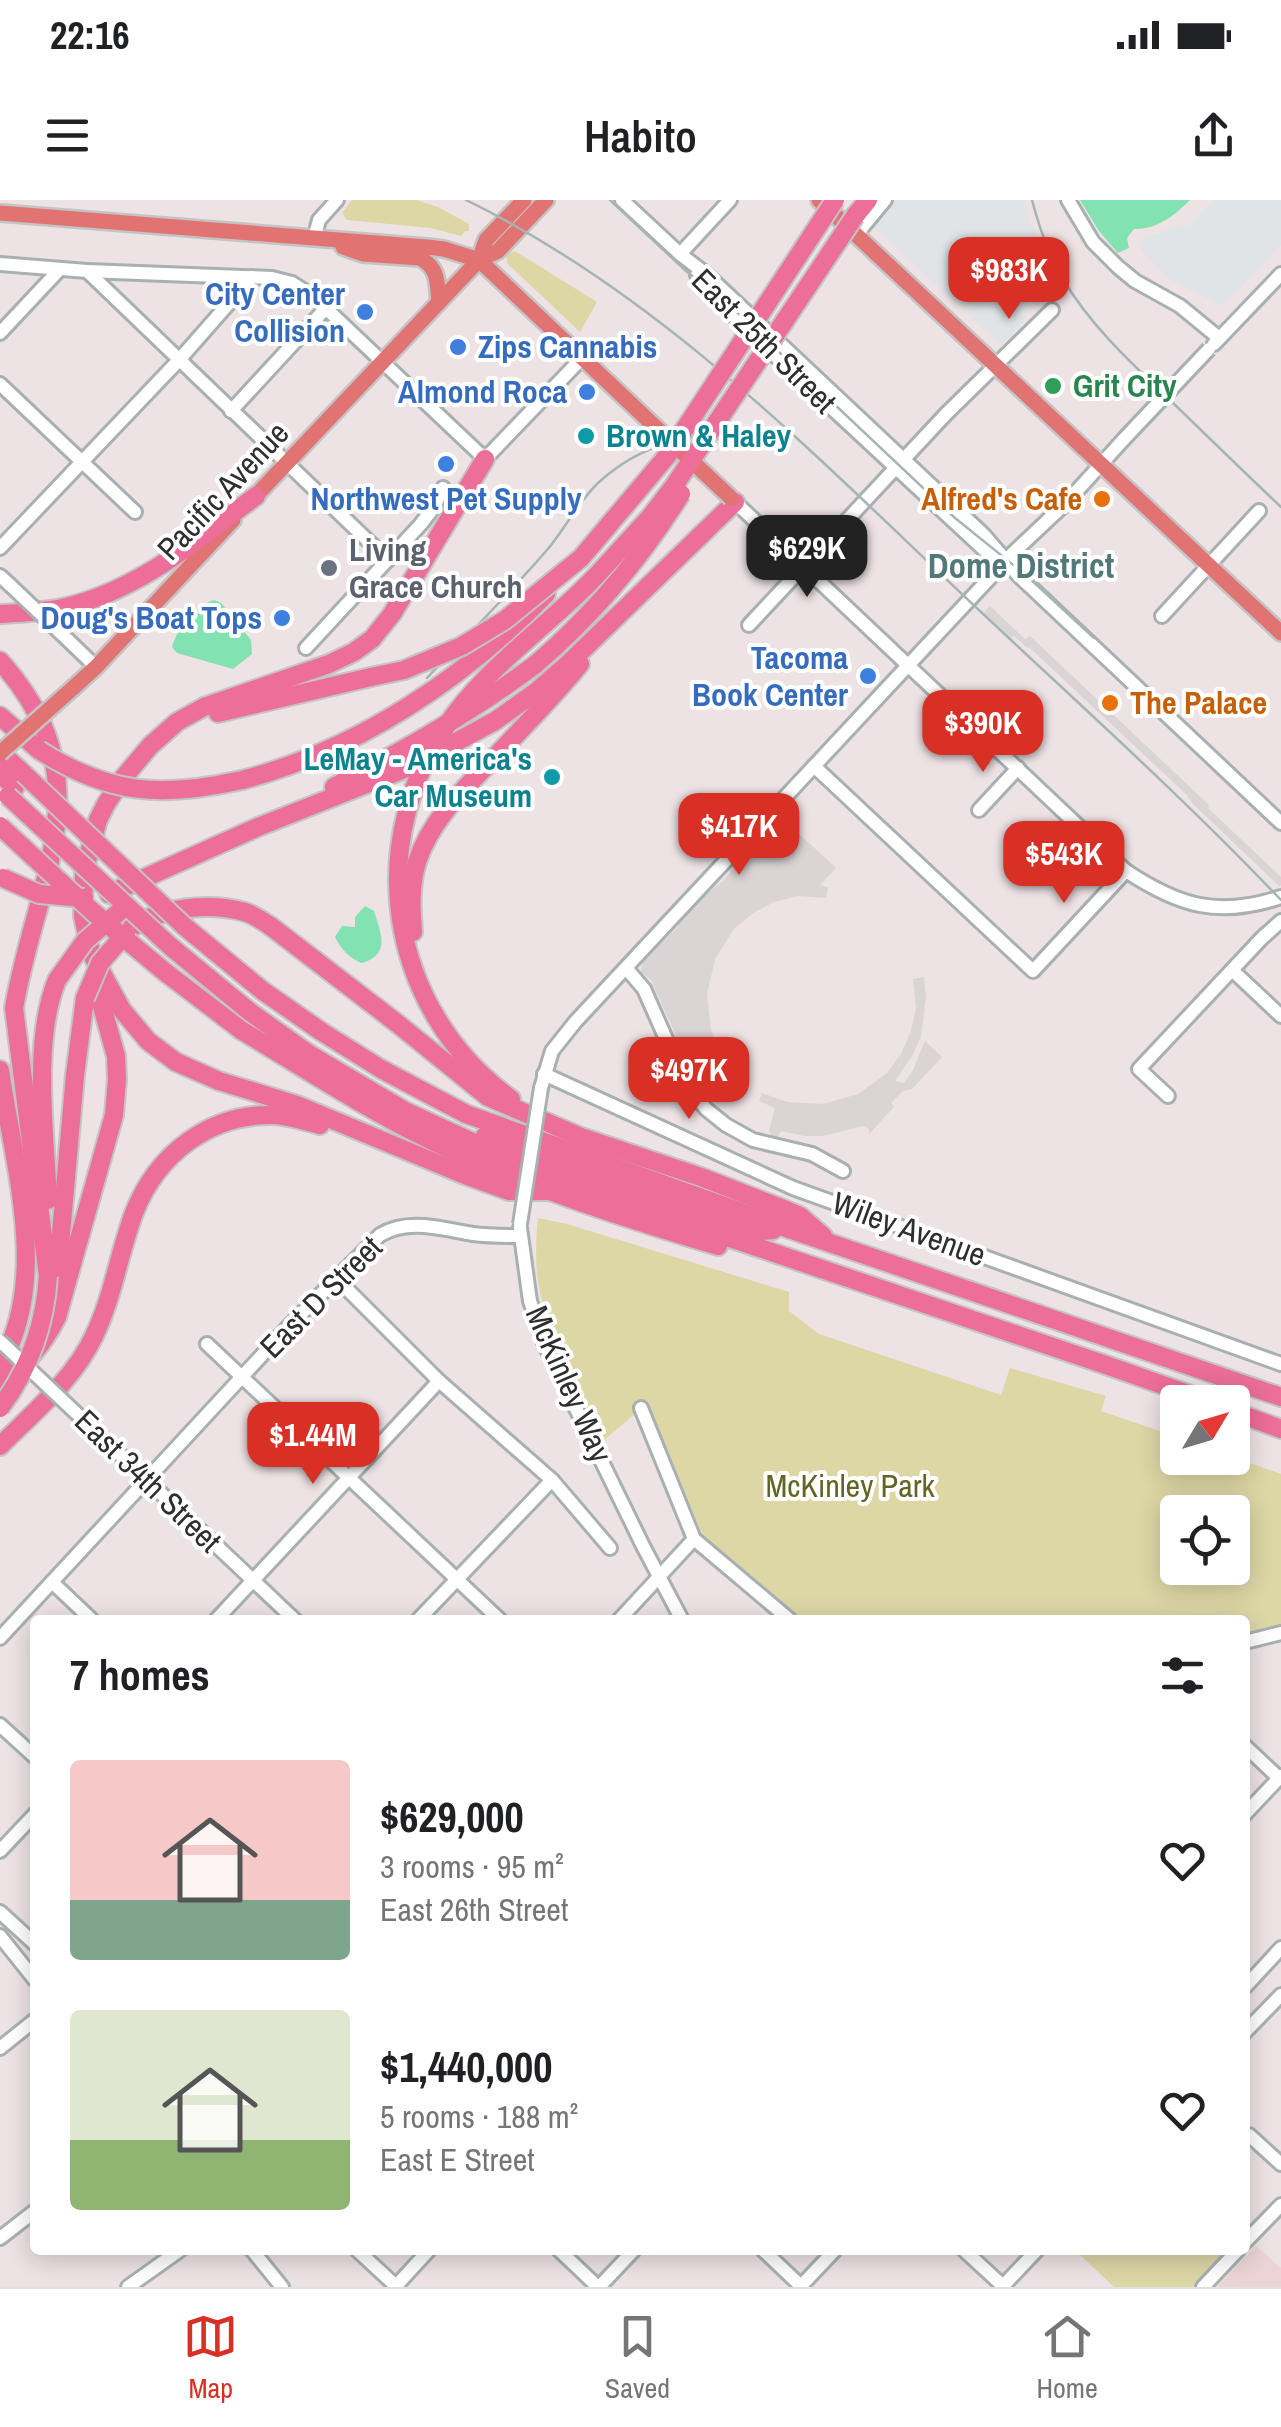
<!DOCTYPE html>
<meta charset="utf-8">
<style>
:root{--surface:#fff;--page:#f2f2f2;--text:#202124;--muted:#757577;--line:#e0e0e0;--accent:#d93025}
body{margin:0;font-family:"Archivo Narrow",sans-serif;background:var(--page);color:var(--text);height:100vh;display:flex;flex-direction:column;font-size:38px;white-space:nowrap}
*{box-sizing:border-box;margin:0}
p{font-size:32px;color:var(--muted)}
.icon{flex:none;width:55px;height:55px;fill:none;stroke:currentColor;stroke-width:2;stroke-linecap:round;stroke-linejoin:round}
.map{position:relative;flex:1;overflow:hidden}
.sheet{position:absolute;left:30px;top:1415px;width:1220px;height:640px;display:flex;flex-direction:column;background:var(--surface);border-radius:10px;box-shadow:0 5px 25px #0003}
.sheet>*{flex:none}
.needle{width:65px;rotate:52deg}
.controls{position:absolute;left:1160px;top:1185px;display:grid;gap:20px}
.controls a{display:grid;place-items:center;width:90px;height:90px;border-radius:10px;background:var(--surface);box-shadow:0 5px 25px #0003;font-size:50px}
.price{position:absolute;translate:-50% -85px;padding:0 22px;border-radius:20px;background:var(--accent);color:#fff;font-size:32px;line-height:65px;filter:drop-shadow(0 2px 5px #0008)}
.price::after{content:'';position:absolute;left:50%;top:60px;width:30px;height:22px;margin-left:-15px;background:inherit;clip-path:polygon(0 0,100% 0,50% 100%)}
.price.active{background:#222;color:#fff}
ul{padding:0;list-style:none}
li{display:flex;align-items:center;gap:30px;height:250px;padding:0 40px}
li span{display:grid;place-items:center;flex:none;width:280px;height:200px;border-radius:10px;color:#555}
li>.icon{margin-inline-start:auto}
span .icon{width:120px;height:120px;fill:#fffc;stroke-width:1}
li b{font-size:42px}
h2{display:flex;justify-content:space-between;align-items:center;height:120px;padding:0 40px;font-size:42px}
.status{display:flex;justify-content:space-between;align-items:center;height:70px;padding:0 50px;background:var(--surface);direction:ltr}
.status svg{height:28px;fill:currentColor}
header{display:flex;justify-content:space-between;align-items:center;height:130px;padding:0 40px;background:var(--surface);font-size:45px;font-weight:600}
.menu{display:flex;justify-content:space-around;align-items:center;height:140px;border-top:2px solid var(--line);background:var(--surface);font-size:28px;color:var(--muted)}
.menu a{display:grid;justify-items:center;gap:5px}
.menu .active{color:var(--accent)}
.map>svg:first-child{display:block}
.industrial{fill:#e1e4e7}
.education{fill:#ecd4d6}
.green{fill:#ddd7a6;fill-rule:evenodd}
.plaza{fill:#dad4d5}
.water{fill:#82e2b2}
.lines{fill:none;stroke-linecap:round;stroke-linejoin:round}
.minor-casing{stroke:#a8b0b1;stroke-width:18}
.major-casing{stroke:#c4c4c4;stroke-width:20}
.highway-casing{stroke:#c4c4c4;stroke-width:22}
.minor{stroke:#fff;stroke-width:12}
.major{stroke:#e27373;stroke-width:15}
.highway{stroke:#ec6e99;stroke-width:18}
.tram{stroke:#a5b4b5;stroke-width:2.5}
.rail{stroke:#a5b4b5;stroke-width:2.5}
.minor-bridge-casing{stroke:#a8b0b1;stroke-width:18;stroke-linecap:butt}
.major-bridge-casing{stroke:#c4c4c4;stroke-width:20;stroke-linecap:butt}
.highway-bridge-casing{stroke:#c4c4c4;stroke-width:22;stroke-linecap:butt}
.minor-bridge{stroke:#fff;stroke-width:12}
.major-bridge{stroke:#e27373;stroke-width:15}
.highway-bridge{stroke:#ec6e99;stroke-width:18}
.shop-dot{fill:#3f7fe0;stroke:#fff;stroke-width:4}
.leisure-dot{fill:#2e9e5b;stroke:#fff;stroke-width:4}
.culture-dot{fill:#0f9aa8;stroke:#fff;stroke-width:4}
.food-dot{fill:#e8710a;stroke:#fff;stroke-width:4}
.worship-dot{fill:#6b7280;stroke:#fff;stroke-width:4}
.labels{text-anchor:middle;stroke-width:8;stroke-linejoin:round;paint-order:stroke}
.shop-label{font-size:32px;font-weight:bold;fill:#366cbe;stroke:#fff;text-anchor:end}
.street-label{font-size:32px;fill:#2e2e2e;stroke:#fff}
.leisure-label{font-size:32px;font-weight:bold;fill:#27864d;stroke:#fff;text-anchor:start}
.culture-label{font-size:32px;font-weight:bold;fill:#0d838f;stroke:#fff;text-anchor:start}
.food-label{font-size:32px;font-weight:bold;fill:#c56008;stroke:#fff;text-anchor:end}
.worship-label{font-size:32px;font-weight:bold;fill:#5b616d;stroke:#fff;text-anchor:start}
.park-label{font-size:32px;fill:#636424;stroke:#fff}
.neighbourhood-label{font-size:35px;font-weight:bold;fill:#53787a;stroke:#fff}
</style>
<div class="status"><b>22:16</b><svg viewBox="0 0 49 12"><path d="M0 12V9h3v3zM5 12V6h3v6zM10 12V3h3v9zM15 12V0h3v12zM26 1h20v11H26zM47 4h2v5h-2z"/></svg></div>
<header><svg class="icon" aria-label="menu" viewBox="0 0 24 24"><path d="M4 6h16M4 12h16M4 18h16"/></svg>Habito<svg class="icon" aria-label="share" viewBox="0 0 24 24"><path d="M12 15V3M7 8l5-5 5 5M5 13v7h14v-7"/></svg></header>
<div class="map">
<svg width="1281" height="2087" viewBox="0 0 1281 2087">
<rect width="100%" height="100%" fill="#ede2e4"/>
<!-- industrial -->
<g class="industrial">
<path d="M889,0H1023L1036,36L1030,43L1060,93L1045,107L1031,103L1024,122L1002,146L870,24Z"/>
<path d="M1214,0H1281V45L1223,106L1169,79L1143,52L1138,41L1183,24L1187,28Z"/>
</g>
<!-- education -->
<path class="education" d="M1256,2046L1281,2068V2087H1217Z"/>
<!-- green -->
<g class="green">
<path d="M352,0H416L438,7L469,24V31H465L461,36L431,28L347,20L342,13Z"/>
<path d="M515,51L597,102L580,132L507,63L506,55Z"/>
<path d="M538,1018L567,1024L789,1092V1111L819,1134L1001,1195L1010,1168L1106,1196L1101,1211L1177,1237L1178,1258L1233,1257L1281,1274V1429L1245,1437V1420H802L705,1341L646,1201L634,1206L636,1213L604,1240C580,1190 546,1136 538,1081C535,1060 536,1039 538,1018ZM1178,1312H1232V1368H1178Z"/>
<path d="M1075,2050H1228L1193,2087H1114Z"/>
</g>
<!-- plaza -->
<g class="plaza">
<path d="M990,406L1025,439L1030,436L1209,605L1208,608L1281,677V685L1279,686L1191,602L1187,595L1030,448L1026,447L1014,436L1011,438L984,413Z"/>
<path d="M783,619L836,668L820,685L828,687L826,698L798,696L774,702L753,713L734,729L715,759L707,794L711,830L723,857L717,860L707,841L685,850L682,849L651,780L641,772L642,761L679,726L677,722L707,689L710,691L723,681L743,657V652L770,623H777Z"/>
<path d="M924,777L926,797L921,837L912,856L895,881L904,883L913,870L925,841L942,857L912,889L903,891L891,903L894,907L869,934V929L864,926L822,936H804L782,931L779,934V940L772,937L769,931L775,908L759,901L762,893L787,902L823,904L858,894L887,873L901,854L911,831L916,808L913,779Z"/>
</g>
<!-- water -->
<g class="water">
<path d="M1080,0H1190C1174,16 1158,29 1134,29L1127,38L1129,48L1118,53L1099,31Z"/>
<path d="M214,400L221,403L251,440L252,454L233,469L177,453L172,447C176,430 197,405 214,400Z"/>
<path d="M365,706L374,711C381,734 391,754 362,763C350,759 340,748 335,737L342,726L355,727V717Z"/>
</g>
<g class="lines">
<!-- minor casing -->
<g class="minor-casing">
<g id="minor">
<path d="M622,0L680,54L706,74L984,335L1019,376L1281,623"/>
<path d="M1068,0L1093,42L1118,67L1135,81L1180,106L1219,138"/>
<path d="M856,35L885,0"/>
<path d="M314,39L319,20L337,0"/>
<path d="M680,54L730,0"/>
<path d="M0,64L87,71L272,78L292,83L314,97L485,259L582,158"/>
<path d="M87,71L388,360"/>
<path d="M697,75L739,122L991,356L1007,361"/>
<path d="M0,133L60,69"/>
<path d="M1214,144L1281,74"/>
<path d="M0,184L135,312"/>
<path d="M231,211L326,108"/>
<path d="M735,302L1126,671C1179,706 1218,718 1281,697"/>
<path d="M0,348L179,160L252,77"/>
<path d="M0,376L11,386"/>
<path d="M1162,416L1259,311"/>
<path d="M749,425L946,214L1052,110"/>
<path d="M68,440L96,467"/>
<path d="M306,448L421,324L434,307L443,288"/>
<path d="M814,566L1033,771L1126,671"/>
<path d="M979,610L1018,568"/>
<path d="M626,768L644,789L685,882L706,909L726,925L753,940L812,954L843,971"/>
<path d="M1232,770L1281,816"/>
<path d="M544,874L793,988L1281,1164"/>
<path d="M541,888L552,851L576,821L1014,352L1065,304L1124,239"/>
<path d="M1168,896L1139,869L1262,738L1281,721"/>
<path d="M520,1028L530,1101L545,1145L643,1346L682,1420"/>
<path d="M336,1078L439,1181L552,1280L610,1348"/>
<path d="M207,1144L500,1420"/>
<path d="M641,1208L694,1339L790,1420"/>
<path d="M112,1247L295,1420"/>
<path d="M52,1382L92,1420"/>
<path d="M216,1420L439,1181"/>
<path d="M418,1420L552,1280"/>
<path d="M619,1420L694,1339"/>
<path d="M0,1438L289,1126L380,1035C409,1018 441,1029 473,1034C488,1036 504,1036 520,1036"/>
<path d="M1245,1442L1281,1433"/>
<path d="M0,1525L35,1557"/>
<path d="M1245,1546L1279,1578"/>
<path d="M1245,1614L1281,1576"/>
<path d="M0,1651L35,1614"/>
<path d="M0,1712L35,1744"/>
<path d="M0,1736L35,1780"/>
<path d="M1245,1787L1281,1748"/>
<path d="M1245,1832L1281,1795"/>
<path d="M0,1848L35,1820"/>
<path d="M1249,1935L1281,1964"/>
<path d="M0,2038L35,2011"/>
<path d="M1245,2042L1281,2005"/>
<path d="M252,2050L282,2087"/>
<path d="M357,2050L397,2087"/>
<path d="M559,2050L598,2087"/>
<path d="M763,2050L802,2087"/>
<path d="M964,2050L1004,2087"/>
<path d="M128,2087L180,2050"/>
<path d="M395,2087L429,2050"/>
<path d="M599,2087L634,2050"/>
<path d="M800,2087L835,2050"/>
<path d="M1002,2087L1037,2050"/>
<path d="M1203,2087L1238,2050"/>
</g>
</g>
<!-- major casing -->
<g class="major-casing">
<g id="major">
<path d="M819,0L1281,433"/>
<path d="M0,13L427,47L444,49L479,60L648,220"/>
<path d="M343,47L363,54L420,58C439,68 437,83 439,102"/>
<path d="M479,60L486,40L524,0"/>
<path d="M249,303L479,60L498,51L546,0"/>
<path d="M73,488L96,467L233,320"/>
</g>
</g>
<!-- highway casing -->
<g class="highway-casing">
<g id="highway">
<path d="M855,16L868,0"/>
<path d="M485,259L392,414L372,439L354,452L329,464L204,507L177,522L150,546L124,577L106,604L98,620L84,672L83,716L91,753L122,810L148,841L176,862L219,881L297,905L465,975L509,991H551"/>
<path d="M0,414C20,413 42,412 62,408C136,392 196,341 256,296"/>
<path d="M0,461C107,580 36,678 14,808L48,1076"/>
<path d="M218,513L371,477"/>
<path d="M0,516L39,550"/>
<path d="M0,552L24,574"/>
<path d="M0,574L15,587"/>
<path d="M242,580C357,550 464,479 546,394"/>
<path d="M334,587C404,550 472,512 536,464"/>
<path d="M109,694L258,627L412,566L495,521L537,491L569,463L735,302"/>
<path d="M131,728C162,707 209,702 245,712C255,715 264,722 273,728L398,824L488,897L581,937L701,977L786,1010L800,1016L823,1036"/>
<path d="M413,732C411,708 410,685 417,662C431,619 465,588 496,556C524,526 554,496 580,464"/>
<path d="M263,791L322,832L381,869L466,914L789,1029L1281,1197"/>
<path d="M250,812L309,854L405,911L509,959L635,1006L1106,1165L1211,1202"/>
<path d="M241,830C304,868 366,909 432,941C524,986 621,1017 718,1046"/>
<path d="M0,870C13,964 51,1077 0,1165"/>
<path d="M511,899C386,808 361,637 455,514C494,462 551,423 596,376"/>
<path d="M485,936L671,1004L761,1031L773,1030"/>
<path d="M48,1000C45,934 32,841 57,780"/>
<path d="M54,1085L58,1068L75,875L85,798"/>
<path d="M0,1185C25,1165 43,1145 57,1117L114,915L117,879L116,856L94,778"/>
<path d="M1232,1211L1281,1229"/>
<path d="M0,1246C33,1213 74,1179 94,1136C113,1097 119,1053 134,1013C157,954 210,913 275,915C290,916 305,921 320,925"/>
</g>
</g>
<!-- minor -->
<use href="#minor" class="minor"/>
<!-- major -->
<use href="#major" class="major"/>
<!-- highway -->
<use href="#highway" class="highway"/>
<!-- tram -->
<path class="tram" d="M610,0L686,71L727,103L955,318L1027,376L1094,438"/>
<!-- rail -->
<g class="rail">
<path d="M466,0C665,97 821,262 980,411C1081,506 1185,599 1281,700"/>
<path d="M1032,0C1039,27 1049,55 1063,79C1090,125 1131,163 1170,200C1207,236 1244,272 1281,307"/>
<path d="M427,478C467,436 509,394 547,350C565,329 578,302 598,283C649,236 719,223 783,250"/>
</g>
<!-- minor-bridge casing -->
<g class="minor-bridge-casing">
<g id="minor-bridge">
<path d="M1124,239L1209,149"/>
<path d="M11,386L68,440"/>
<path d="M520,1024L541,888"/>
<path d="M0,1141L112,1247"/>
</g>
</g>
<!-- major-bridge casing -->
<g class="major-bridge-casing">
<g id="major-bridge">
<path d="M648,220L731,298"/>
<path d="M0,553L73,488"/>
</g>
</g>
<!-- highway-bridge casing -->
<g class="highway-bridge-casing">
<g id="highway-bridge">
<path d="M596,376L650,317L674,286L855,16"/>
<path d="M536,464C594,414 641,358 681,294"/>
<path d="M371,477L404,470L462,446L505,420L581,358L667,256L835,0"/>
<path d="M39,550C109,595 162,598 242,580"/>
<path d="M24,574L184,726L263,791"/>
<path d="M8,596L170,746L250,812"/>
<path d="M0,626L93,712L165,772L241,830"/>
<path d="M3,678L39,694L84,698"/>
<path d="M57,780L85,741L119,712"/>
<path d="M85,798L100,763L126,733"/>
<path d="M0,1208C30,1168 45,1125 48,1076"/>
</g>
</g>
<!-- minor-bridge -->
<use href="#minor-bridge" class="minor-bridge"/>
<!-- major-bridge -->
<use href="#major-bridge" class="major-bridge"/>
<!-- highway-bridge -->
<use href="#highway-bridge" class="highway-bridge"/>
</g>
<!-- markers -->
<g class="shop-dot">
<circle cx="365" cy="112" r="10"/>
<circle cx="458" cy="147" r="10"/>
<circle cx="587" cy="192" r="10"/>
<circle cx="446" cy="264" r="10"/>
<circle cx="282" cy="418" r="10"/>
<circle cx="868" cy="476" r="10"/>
</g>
<circle class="leisure-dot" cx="1053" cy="186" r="10"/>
<g class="culture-dot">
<circle cx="586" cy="236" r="10"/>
<circle cx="552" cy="577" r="10"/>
</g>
<g class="food-dot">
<circle cx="1102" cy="299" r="10"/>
<circle cx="1110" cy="503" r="10"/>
</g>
<circle class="worship-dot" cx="329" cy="368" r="10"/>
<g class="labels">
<!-- shop labels -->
<g class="shop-label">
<text x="345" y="105">City Center<tspan x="345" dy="37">Collision</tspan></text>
<text x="478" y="158" text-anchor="start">Zips Cannabis</text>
<text x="567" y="203">Almond Roca</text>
<text x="446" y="310" text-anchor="middle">Northwest Pet Supply</text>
<text x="262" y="429">Doug's Boat Tops</text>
<text x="848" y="469">Tacoma<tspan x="848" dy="37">Book Center</tspan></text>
</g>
<!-- street labels -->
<g class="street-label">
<text transform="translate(764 141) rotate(45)" y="11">East 25th Street</text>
<text transform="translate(223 291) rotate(-47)" y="11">Pacific Avenue</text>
<text transform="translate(909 1029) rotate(20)" y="11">Wiley Avenue</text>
<text transform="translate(321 1097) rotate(-45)" y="11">East D Street</text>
<text transform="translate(569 1184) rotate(66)" y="11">McKinley Way</text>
<text transform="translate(148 1281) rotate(44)" y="11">East 34th Street</text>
</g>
<!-- leisure labels -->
<g class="leisure-label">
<text x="1073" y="197">Grit City</text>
</g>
<!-- culture labels -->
<g class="culture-label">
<text x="606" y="247">Brown &amp; Haley</text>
<text x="532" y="570" text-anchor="end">LeMay - America's<tspan x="532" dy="37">Car Museum</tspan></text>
</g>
<!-- food labels -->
<g class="food-label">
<text x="1082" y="310">Alfred's Cafe</text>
<text x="1130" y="514" text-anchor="start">The Palace</text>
</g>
<!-- worship labels -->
<g class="worship-label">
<text x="349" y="361">Living<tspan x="349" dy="37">Grace Church</tspan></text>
</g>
<!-- park labels -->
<g class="park-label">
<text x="850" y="1297">McKinley Park</text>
</g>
<!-- neighbourhood labels -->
<g class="neighbourhood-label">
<text x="1021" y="378">Dome District</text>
</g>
</g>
</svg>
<div class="controls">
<a><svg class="needle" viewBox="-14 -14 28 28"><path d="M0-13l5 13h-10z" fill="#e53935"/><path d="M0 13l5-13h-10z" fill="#757577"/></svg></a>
<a><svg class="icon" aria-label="locate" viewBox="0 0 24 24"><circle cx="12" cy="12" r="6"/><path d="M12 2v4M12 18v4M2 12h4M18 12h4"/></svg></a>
</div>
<b class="price" style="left:1009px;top:122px">$983K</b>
<b class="price active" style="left:807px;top:400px">$629K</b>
<b class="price" style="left:983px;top:575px">$390K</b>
<b class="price" style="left:739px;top:678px">$417K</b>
<b class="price" style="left:1064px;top:706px">$543K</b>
<b class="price" style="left:689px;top:922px">$497K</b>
<b class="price" style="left:313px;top:1287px">$1.44M</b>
<section class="sheet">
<h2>7 homes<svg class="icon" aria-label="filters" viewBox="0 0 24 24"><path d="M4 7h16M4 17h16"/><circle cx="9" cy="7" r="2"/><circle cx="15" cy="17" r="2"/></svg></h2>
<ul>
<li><span style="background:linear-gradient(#f6c9c9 70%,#7fa58c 0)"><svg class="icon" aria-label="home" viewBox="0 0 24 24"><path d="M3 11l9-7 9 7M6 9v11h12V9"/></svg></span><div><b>$629,000</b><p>3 rooms · 95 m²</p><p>East 26th Street</p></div><svg class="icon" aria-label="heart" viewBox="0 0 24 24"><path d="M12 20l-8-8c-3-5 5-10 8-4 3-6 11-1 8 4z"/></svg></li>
<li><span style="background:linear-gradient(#dfe7d0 65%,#8fb573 0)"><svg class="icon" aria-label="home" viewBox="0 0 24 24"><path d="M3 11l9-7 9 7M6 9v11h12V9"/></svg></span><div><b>$1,440,000</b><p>5 rooms · 188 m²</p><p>East E Street</p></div><svg class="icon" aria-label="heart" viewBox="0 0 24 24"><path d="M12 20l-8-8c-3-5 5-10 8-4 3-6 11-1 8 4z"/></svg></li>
</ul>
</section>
</div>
<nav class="menu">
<a class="active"><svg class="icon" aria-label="map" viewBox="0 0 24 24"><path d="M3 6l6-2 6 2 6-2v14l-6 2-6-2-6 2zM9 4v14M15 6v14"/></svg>Map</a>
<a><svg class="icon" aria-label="saved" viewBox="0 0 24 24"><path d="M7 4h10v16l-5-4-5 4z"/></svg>Saved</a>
<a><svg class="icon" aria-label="home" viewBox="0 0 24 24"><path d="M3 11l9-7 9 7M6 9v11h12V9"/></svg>Home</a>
</nav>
